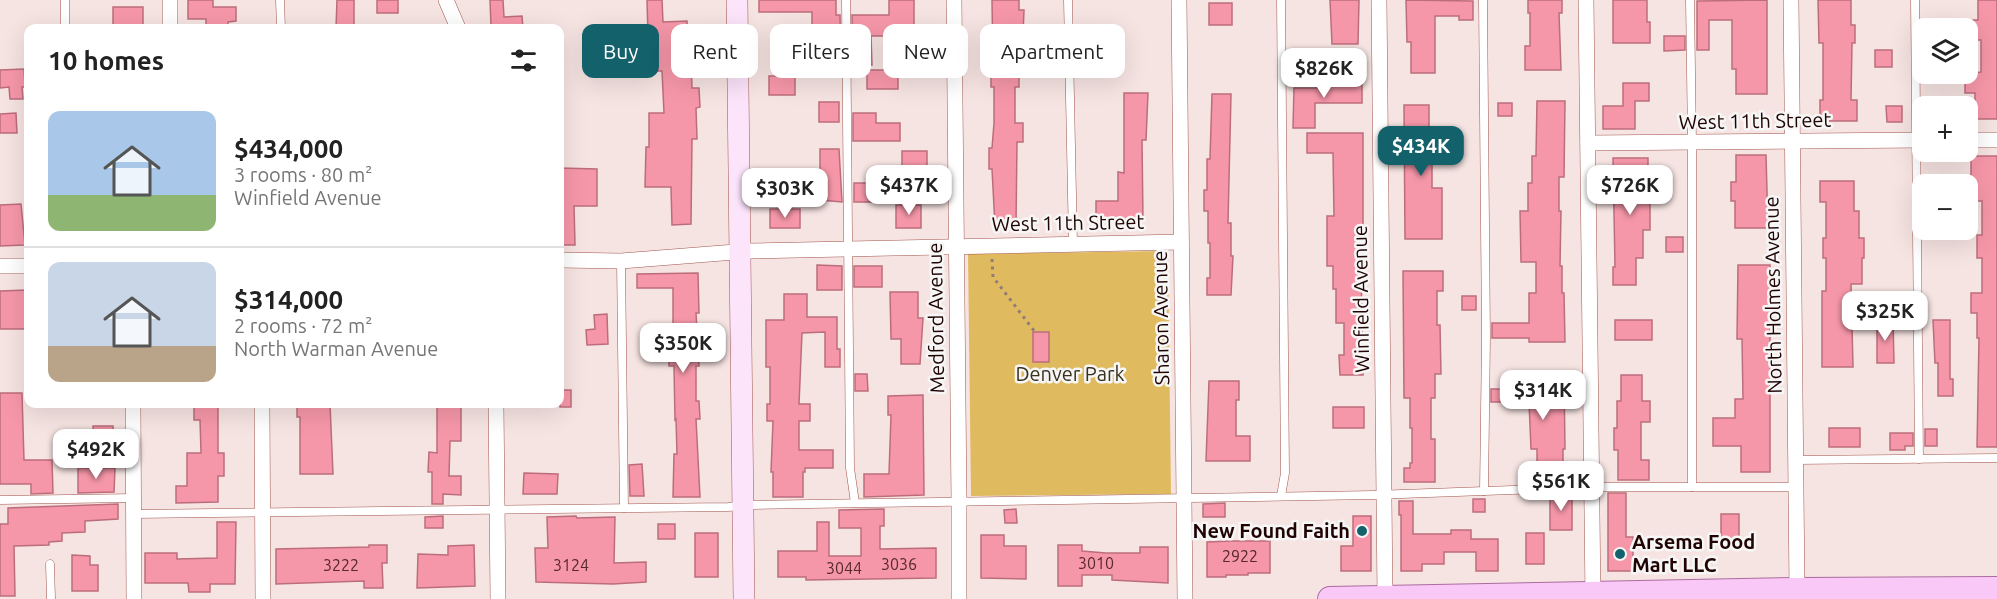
<!DOCTYPE html>
<meta charset="utf-8">
<style>
:root{--surface:#fff;--page:#f6f6f6;--text:#222;--muted:#767676;--line:#e0e0e0;--accent:#13616b}
body{margin:0;font-family:Ubuntu,sans-serif;background:var(--page);color:var(--text);height:100vh;display:flex;flex-direction:column;font-size:22px;white-space:nowrap}
*{box-sizing:border-box;margin:0}
p{font-size:20px;color:var(--muted)}
.icon{flex:none;width:33px;height:33px;fill:none;stroke:currentColor;stroke-width:2;stroke-linecap:round;stroke-linejoin:round}
.map{position:relative;flex:1;overflow:hidden}
.drawer{position:absolute;left:24px;top:24px;width:540px;height:384px;display:flex;flex-direction:column;background:var(--surface);border-radius:12px;box-shadow:0 6px 24px #0002}
.drawer>*{flex:none}
.top-card{position:absolute;left:582px;top:24px;width:570px;height:54px;display:flex;gap:12px}
.tools{position:absolute;left:1912px;top:18px;display:grid;gap:12px}
.tools a{display:grid;place-items:center;width:66px;height:66px;border-radius:12px;background:var(--surface);box-shadow:0 6px 24px #0002;font-size:30px}
.price{position:absolute;translate:-50% -51px;padding:0 14px;border-radius:12px;background:#fff;color:#222;font-size:20px;line-height:39px;filter:drop-shadow(0 2px 3px #0008)}
.price::after{content:'';position:absolute;left:50%;top:36px;width:18px;height:14px;margin-left:-9px;background:inherit;clip-path:polygon(0 0,100% 0,50% 100%)}
.price.selected{background:var(--accent);color:#fff}
ul{padding:0;list-style:none}
li{display:flex;align-items:center;gap:18px;height:150px;padding:0 24px}
li+li{border-top:2px solid var(--line)}
li span{display:grid;place-items:center;flex:none;width:168px;height:120px;border-radius:12px;color:#555}
li>.icon{margin-inline-start:auto}
span .icon{width:72px;height:72px;fill:#fffc;stroke-width:1}
li b{font-size:26px}
h2{display:flex;justify-content:space-between;align-items:center;height:72px;padding:0 24px;font-size:26px}
.chip{padding:0 21px;border-radius:12px;background:var(--surface);box-shadow:0 6px 24px #0002;font-size:21px;line-height:54px}
.chip.selected{background:var(--accent);color:#fff}
.map>svg:first-child{display:block}
.green{fill:#dfba5f}
.building{fill:#f697a9;stroke:#bc6d7c;stroke-width:1.5}
.lines{fill:none;stroke-linecap:round;stroke-linejoin:round}
.service-casing{stroke:#a1564d;stroke-width:9}
.minor-casing{stroke:#a1564d;stroke-width:16}
.secondary-casing{stroke:#a1564d;stroke-width:22}
.primary-casing{stroke:#aa6c9e;stroke-width:26}
.path{stroke:#927c7a;stroke-width:3;stroke-dasharray:3 4.5;stroke-linecap:butt}
.service{stroke:#fff;stroke-width:8}
.minor{stroke:#fff;stroke-width:15}
.secondary{stroke:#fce4fb;stroke-width:21}
.primary{stroke:#f9c8f7;stroke-width:24}
.poi-dot{fill:#13616b;stroke:#f6f6f6;stroke-width:2}
.labels{text-anchor:middle;stroke-width:5;stroke-linejoin:round;paint-order:stroke}
.number-label{font-size:16px;fill:#56292c}
.street-label{font-size:20px;fill:#200403;stroke:#f6f6f6}
.park-label{font-size:20px;fill:#3a311d;stroke:#f6f6f6}
.poi-label{font-size:20px;font-weight:bold;fill:#200403;stroke:#f6f6f6;text-anchor:end}
</style>
<div class="map">
<svg width="1997" height="599" viewBox="0 0 1997 599">
<rect width="100%" height="100%" fill="#f6e4e2"/>
<!-- green -->
<path class="green" d="M1168,251L1171,494L971,496L968,254Z"/>
<!-- building -->
<g class="building">
<path d="M188,0H213V7H236V21L228,22V28H206V19H188Z"/>
<path d="M337,0H354V28H336Z"/>
<rect x="377" y="0" width="21" height="13"/>
<path d="M490,0H503L504,17L522,16L523,28H495V26H491Z"/>
<path d="M647,0H662L663,22L687,21L688,58H691L692,88H699L700,107L696,108L697,139H692L691,224L672,225L671,187H645L646,147H649V113H664L662,71H649Z"/>
<path d="M759,0H836V15H840L841,65H837V67H822V37H812V12H759Z"/>
<path d="M889,0H914V41H918V55H898V36H871L872,65H853L852,15H889Z"/>
<path d="M992,0H1019V10H1024L1022,59H1019V87H1015V123H1023V142H1017L1016,226H995L992,169H989V148H992L994,123V87H991V67H993Z"/>
<path d="M1330,0H1359L1358,44H1332Z"/>
<path d="M1406,0L1473,1V20H1459V16H1435V73H1411V42H1407Z"/>
<path d="M1528,0H1562V13H1559L1561,70H1525V46H1530V13H1528Z"/>
<path d="M1613,0H1647V22H1650V43H1613Z"/>
<path d="M1767,0V94H1736V69H1732V20H1709V50H1697V1Z"/>
<path d="M1818,0H1851V25H1855V43H1852L1851,100H1857V121H1820V100H1823V43H1819Z"/>
<path d="M1978,0H1997V119H1975V93H1965V74L1981,72V40H1973V20H1978Z"/>
<rect x="1209" y="3" width="23" height="22"/>
<rect x="113" y="7" width="30" height="20"/>
<path d="M1664,36H1685V50L1664,51Z"/>
<rect x="1875" y="50" width="17" height="17"/>
<path d="M24,69L25,87H22L23,99H10L9,87L0,88V70Z"/>
<rect x="867" y="70" width="31" height="19"/>
<rect x="769" y="76" width="26" height="19"/>
<path d="M1329,78H1362V103H1315V128H1293L1294,88H1329Z"/>
<path d="M1623,83H1649V101H1635V129H1603V106H1623Z"/>
<path d="M1124,93H1148L1146,140H1142L1143,220H1096V201H1118V172L1124,173Z"/>
<path d="M1212,94H1231L1228,223H1231V256H1233L1231,295H1207V278H1210V243H1208V211H1204V190H1207V159H1210Z"/>
<path d="M1537,101H1565L1564,177H1559V211H1561L1560,266H1562V293H1564L1565,342H1529V338H1492V323H1529V293H1536V262H1521L1520,211H1528V183H1532V156H1536Z"/>
<rect x="819" y="102" width="20" height="20"/>
<rect x="1498" y="103" width="14" height="13"/>
<path d="M1404,105H1429V132H1437V151H1432V188H1442V239H1405Z"/>
<path d="M1886,106H1902V122H1887Z"/>
<path d="M16,113L17,133H0V114Z"/>
<path d="M853,113H876V123H900V141H853Z"/>
<path d="M1307,133H1363V266H1361L1363,375H1340L1339,355H1344V323H1336V289H1333V266H1327V216H1334L1333,153H1307Z"/>
<path d="M820,149H839L842,202L820,200Z"/>
<rect x="902" y="151" width="25" height="18"/>
<path d="M1736,155H1766L1768,228H1735V201H1731V182H1736Z"/>
<path d="M1971,156H1997V447H1977L1979,338H1977V313H1971V293H1982V258H1977V235H1982V201H1971Z"/>
<path d="M1613,158H1648V183H1652V203H1650V230H1643V258H1636V285H1613V267H1615Z"/>
<path d="M560,168L597,169V206H574L575,245H560Z"/>
<path d="M1820,181H1854V211H1859V238H1864V258H1862V284H1851L1853,367H1822V291H1826V258H1823V238H1826V202H1820Z"/>
<rect x="854" y="183" width="27" height="19"/>
<path d="M21,204L25,245L0,246V205Z"/>
<rect x="896" y="205" width="25" height="23"/>
<rect x="770" y="209" width="30" height="19"/>
<rect x="1666" y="237" width="17" height="15"/>
<path d="M817,265L842,266V290H817Z"/>
<path d="M1738,265H1770V472H1741V446H1713V418H1735V399H1743L1742,339H1737Z"/>
<rect x="854" y="266" width="28" height="21"/>
<path d="M1403,271H1443V291H1437V325H1440L1441,374H1435V398H1431V439H1435V482H1404V468H1410V463H1412V428H1410V398H1404Z"/>
<path d="M698,273L699,313H696L699,366H696V401H699L700,419H696L700,497H673L674,454H677L676,419L675,420L674,366H669V334H673V288H637V274Z"/>
<path d="M27,290V329H0V291Z"/>
<path d="M890,292H918V318H923L920,364H901V339H891Z"/>
<path d="M784,294H807V317H837V349H840V367H825V332L802,333L799,404H810V421H799V450H833V468H805V472H803V497H773V472H771L773,421H767V404H770V367H766V320H784Z"/>
<rect x="1462" y="296" width="14" height="14"/>
<path d="M607,314L608,344L587,345L586,330L595,329L594,315Z"/>
<rect x="1615" y="320" width="37" height="20"/>
<path d="M1877,320H1893L1894,363H1877Z"/>
<path d="M1933,320H1950V379H1953V396H1938V363H1935Z"/>
<rect x="1033" y="332" width="16" height="30"/>
<path d="M855,374H867L868,391H855Z"/>
<path d="M1564,375L1565,449H1563V482L1550,483V479H1537V449H1531L1529,402H1491V389H1524V376Z"/>
<path d="M1621,375H1642V401H1650V422H1641V460H1649V480H1618V450H1614V428H1617V401H1621Z"/>
<path d="M1209,381H1239V400H1236V436H1250V461H1206Z"/>
<rect x="560" y="390" width="11" height="17"/>
<path d="M0,393H22L24,460H52L53,493L31,494V484H0Z"/>
<path d="M923,395L924,495L864,497V474H889L891,415H888V396Z"/>
<path d="M194,404H218V453H224V476H218V502L176,503V486H187V453H201L200,420H194Z"/>
<path d="M297,404H330L333,474H300V417H297Z"/>
<path d="M437,404H461V441H450L449,476H461V495L443,494V504H432V472H428L429,452L437,453Z"/>
<rect x="1333" y="407" width="31" height="21"/>
<path d="M93,426H113V442L94,443Z"/>
<rect x="1829" y="428" width="31" height="19"/>
<rect x="1925" y="429" width="12" height="17"/>
<path d="M1890,433H1913V446H1905V450H1890Z"/>
<path d="M642,464L644,496H630L629,465Z"/>
<path d="M78,468H115L114,492L78,493Z"/>
<path d="M524,473L558,474L557,494H523Z"/>
<path d="M1608,493H1626V537H1633V571H1608Z"/>
<path d="M1572,494V530H1550V495Z"/>
<rect x="1473" y="499" width="12" height="13"/>
<path d="M1399,501H1413V534H1451V530H1471V539H1498V571H1476V552H1444V564H1422V571H1401V515H1399Z"/>
<path d="M1225,503V517H1203V504Z"/>
<path d="M118,504V519L85,521V532L62,533V541L49,542V545L14,546L15,596H0V524H8V508Z"/>
<path d="M884,509V526H880V549L936,548V578L806,580V577H778V551H817V522H829V556H861V528H839V510Z"/>
<path d="M1016,509L1017,523H1005L1004,510Z"/>
<path d="M1721,514H1739V544L1721,545Z"/>
<path d="M443,516V528H425V517Z"/>
<path d="M576,516L577,518L615,517L614,563L646,562V582L613,584L536,582L535,548H548L547,517Z"/>
<path d="M1353,516H1371V571H1341V546H1353Z"/>
<path d="M217,522H236L235,584H210V592H189L188,583H145V553H177V559L217,558Z"/>
<rect x="658" y="524" width="17" height="15"/>
<rect x="695" y="533" width="23" height="44"/>
<rect x="1526" y="533" width="18" height="31"/>
<path d="M981,535H1004V546H1026V579L981,578Z"/>
<path d="M1230,541H1270V573H1248V575H1226V577H1207V542Z"/>
<path d="M369,545H387V563H382L383,588H364V581L276,584V549L369,547Z"/>
<path d="M474,545L475,586L417,588L418,554L448,555V546Z"/>
<path d="M1058,545H1082V551L1106,553H1140V547H1168V583L1112,580V575H1082V586H1058Z"/>
<path d="M72,555L90,556V565H98V591H72Z"/>
</g>
<g class="lines">
<!-- service casing -->
<g class="service-casing">
<g id="service">
<path d="M65,0V28"/>
<path d="M280,0L281,28"/>
<path d="M846,0L850,468L855,503"/>
<path d="M1068,0L1073,244"/>
<path d="M1281,0L1285,473L1281,496"/>
<path d="M1483,0L1486,337L1484,491"/>
<path d="M1690,0L1692,143V487"/>
<path d="M1915,0L1919,459"/>
<path d="M621,261L624,508"/>
<path d="M1796,460L1997,458"/>
<path d="M0,500L134,498"/>
<path d="M134,514L728,507L752,505L1374,495L1592,487H1796"/>
<path d="M50,564L51,599"/>
</g>
</g>
<!-- minor casing -->
<g class="minor-casing">
<g id="minor">
<path d="M170,0V28"/>
<path d="M446,0L458,28"/>
<path d="M954,0L959,502V599"/>
<path d="M1179,0L1185,599"/>
<path d="M1379,0L1385,598"/>
<path d="M1586,0L1593,599"/>
<path d="M1791,0L1797,590"/>
<path d="M1968,140H1997"/>
<path d="M1588,143L1923,140"/>
<path d="M560,260L621,261L748,251L1181,242"/>
<path d="M0,266H28"/>
<path d="M133,404L134,599"/>
<path d="M262,404L263,599"/>
<path d="M496,404L498,599"/>
</g>
</g>
<!-- secondary casing -->
<g class="secondary-casing">
<path id="secondary" d="M737,0L744,599"/>
</g>
<!-- primary casing -->
<g class="primary-casing">
<path id="primary" d="M1330,599L1797,590L1997,589"/>
</g>
<!-- path -->
<path class="path" d="M992,259L993,277L1035,332"/>
<!-- service -->
<use href="#service" class="service"/>
<!-- minor -->
<use href="#minor" class="minor"/>
<!-- secondary -->
<use href="#secondary" class="secondary"/>
<!-- primary -->
<use href="#primary" class="primary"/>
</g>
<!-- markers -->
<g class="poi-dot">
<circle cx="1362" cy="531" r="6"/>
<circle cx="1620" cy="554" r="6"/>
</g>
<g class="labels">
<!-- number labels -->
<g class="number-label">
<text x="1240" y="562">2922</text>
<text x="1096" y="569">3010</text>
<text x="899" y="570">3036</text>
<text x="341" y="571">3222</text>
<text x="571" y="571">3124</text>
<text x="844" y="574">3044</text>
</g>
<!-- street labels -->
<g class="street-label">
<text transform="translate(1755 121) rotate(-1)" y="7">West 11th Street</text>
<text transform="translate(1068 223) rotate(-1)" y="7">West 11th Street</text>
<text transform="translate(1773 295) rotate(-91)" y="7">North Holmes Avenue</text>
<text transform="translate(1361 299) rotate(-91)" y="7">Winfield Avenue</text>
<text transform="translate(936 318) rotate(-91)" y="7">Medford Avenue</text>
<text transform="translate(1161 318) rotate(-91)" y="7">Sharon Avenue</text>
</g>
<!-- park labels -->
<g class="park-label">
<text x="1070" y="381">Denver Park</text>
</g>
<!-- poi labels -->
<g class="poi-label">
<text x="1350" y="538">New Found Faith</text>
<text x="1632" y="549" text-anchor="start">Arsema Food<tspan x="1632" dy="23">Mart LLC</tspan></text>
</g>
</g>
</svg>
<div class="tools">
<a><svg class="icon" aria-label="layers" viewBox="0 0 24 24"><path d="M12 4l9 5-9 5-9-5zM3 14l9 5 9-5"/></svg></a>
<a>+</a>
<a>−</a>
</div>
<b class="price" style="left:1324px;top:99px">$826K</b>
<b class="price selected" style="left:1421px;top:177px">$434K</b>
<b class="price" style="left:909px;top:216px">$437K</b>
<b class="price" style="left:1630px;top:216px">$726K</b>
<b class="price" style="left:785px;top:219px">$303K</b>
<b class="price" style="left:1885px;top:342px">$325K</b>
<b class="price" style="left:683px;top:374px">$350K</b>
<b class="price" style="left:1543px;top:421px">$314K</b>
<b class="price" style="left:96px;top:480px">$492K</b>
<b class="price" style="left:1561px;top:512px">$561K</b>
<div class="top-card">
<a class="chip selected">Buy</a>
<a class="chip">Rent</a>
<a class="chip">Filters</a>
<a class="chip">New</a>
<a class="chip">Apartment</a>
</div>
<section class="drawer">
<h2>10 homes<svg class="icon" aria-label="filters" viewBox="0 0 24 24"><path d="M4 7h16M4 17h16"/><circle cx="9" cy="7" r="2"/><circle cx="15" cy="17" r="2"/></svg></h2>
<ul>
<li><span style="background:linear-gradient(#a9c7e8 70%,#8fb573 0)"><svg class="icon" aria-label="home" viewBox="0 0 24 24"><path d="M3 11l9-7 9 7M6 9v11h12V9"/></svg></span><div><b>$434,000</b><p>3 rooms · 80 m²</p><p>Winfield Avenue</p></div></li>
<li><span style="background:linear-gradient(#c9d6e8 70%,#b9a48a 0)"><svg class="icon" aria-label="home" viewBox="0 0 24 24"><path d="M3 11l9-7 9 7M6 9v11h12V9"/></svg></span><div><b>$314,000</b><p>2 rooms · 72 m²</p><p>North Warman Avenue</p></div></li>
</ul>
</section>
</div>
